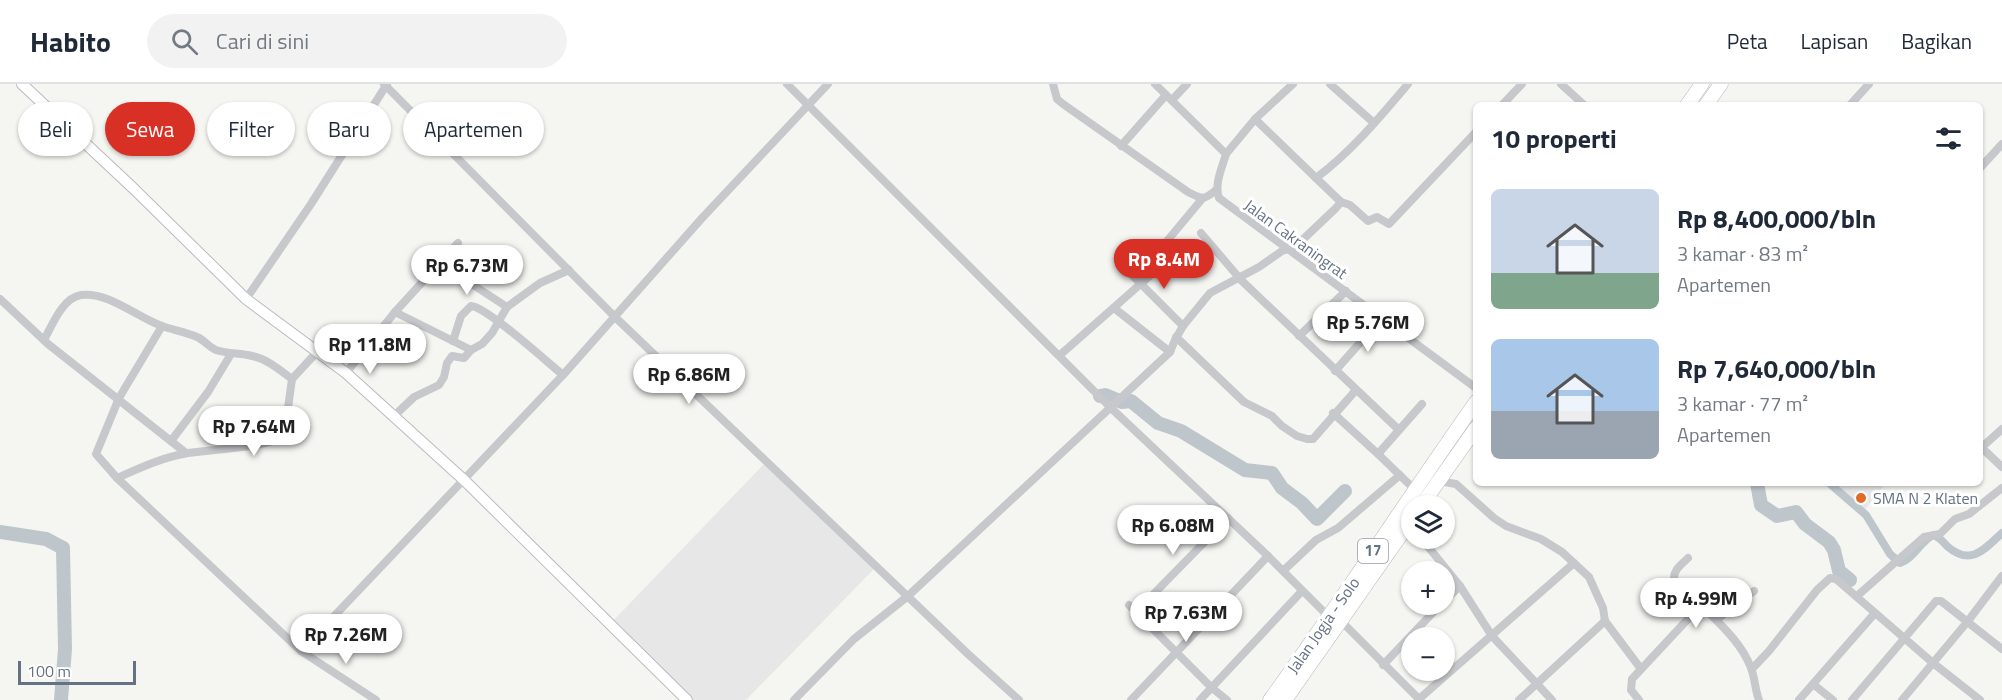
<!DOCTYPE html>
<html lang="id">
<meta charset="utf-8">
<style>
:root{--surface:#fff;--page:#f2f2f3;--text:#1f2937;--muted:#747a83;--line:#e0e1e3;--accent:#d93025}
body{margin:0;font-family:"Titillium Web",sans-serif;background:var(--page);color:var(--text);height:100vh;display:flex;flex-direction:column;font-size:22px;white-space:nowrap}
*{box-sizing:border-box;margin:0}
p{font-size:20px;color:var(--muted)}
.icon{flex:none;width:33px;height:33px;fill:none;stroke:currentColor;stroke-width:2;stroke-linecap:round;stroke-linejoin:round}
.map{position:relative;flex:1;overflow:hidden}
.panel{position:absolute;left:1473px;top:18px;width:510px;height:384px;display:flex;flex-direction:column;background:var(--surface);border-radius:9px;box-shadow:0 2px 4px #0004}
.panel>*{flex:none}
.top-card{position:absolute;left:18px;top:18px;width:570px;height:54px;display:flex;gap:12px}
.tools{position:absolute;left:1401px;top:411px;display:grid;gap:12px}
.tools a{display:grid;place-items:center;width:54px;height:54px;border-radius:50%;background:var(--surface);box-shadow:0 2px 4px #0004;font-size:30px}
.scale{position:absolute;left:18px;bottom:15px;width:118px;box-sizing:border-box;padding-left:6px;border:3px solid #657283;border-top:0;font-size:16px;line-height:21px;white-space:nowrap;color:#657283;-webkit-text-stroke:4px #fff;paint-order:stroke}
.price{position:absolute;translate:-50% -51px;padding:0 14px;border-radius:21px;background:#fff;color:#222;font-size:20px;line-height:39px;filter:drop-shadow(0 2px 3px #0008)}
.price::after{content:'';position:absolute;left:50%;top:36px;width:18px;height:14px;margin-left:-9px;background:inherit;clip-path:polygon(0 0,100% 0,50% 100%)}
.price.active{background:var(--accent);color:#fff}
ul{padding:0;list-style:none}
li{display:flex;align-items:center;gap:18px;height:150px;padding:0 18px}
li span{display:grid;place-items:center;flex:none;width:168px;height:120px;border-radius:9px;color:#555}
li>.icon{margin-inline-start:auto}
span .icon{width:72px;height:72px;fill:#fffc;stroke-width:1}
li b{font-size:26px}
h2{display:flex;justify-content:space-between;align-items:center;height:72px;padding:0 18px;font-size:26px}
.chip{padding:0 21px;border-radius:27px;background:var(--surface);box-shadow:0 2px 4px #0004;font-size:21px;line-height:54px}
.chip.active{background:var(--accent);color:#fff}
header{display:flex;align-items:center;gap:36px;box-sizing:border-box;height:84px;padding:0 30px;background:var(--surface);border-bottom:2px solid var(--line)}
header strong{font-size:28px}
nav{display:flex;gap:33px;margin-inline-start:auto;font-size:21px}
.search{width:420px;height:54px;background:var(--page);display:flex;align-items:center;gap:15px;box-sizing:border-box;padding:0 21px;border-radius:33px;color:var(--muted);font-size:22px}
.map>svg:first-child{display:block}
.built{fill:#e6e7e6}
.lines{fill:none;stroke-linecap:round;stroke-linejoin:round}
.canal{stroke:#bec6cb;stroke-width:8}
.river{stroke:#bec6cb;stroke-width:14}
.secondary-casing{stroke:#b8bbc0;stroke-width:12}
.highway-casing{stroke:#b6b8bc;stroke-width:15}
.street{stroke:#c6c8cc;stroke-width:8}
.secondary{stroke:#fff;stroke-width:10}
.highway{stroke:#fff;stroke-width:14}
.poi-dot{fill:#e16a27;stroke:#fff;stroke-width:2}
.labels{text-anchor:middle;stroke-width:6;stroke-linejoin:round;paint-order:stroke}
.shield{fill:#fff;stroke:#939ca8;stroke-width:1.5}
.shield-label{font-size:15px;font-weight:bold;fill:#657283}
.street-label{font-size:16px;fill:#657283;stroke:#fff}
.poi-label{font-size:16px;fill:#657283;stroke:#fff;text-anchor:start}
</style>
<header>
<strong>Habito</strong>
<div class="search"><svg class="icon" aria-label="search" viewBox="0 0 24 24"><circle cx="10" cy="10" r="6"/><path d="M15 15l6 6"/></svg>Cari di sini</div>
<nav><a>Peta</a><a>Lapisan</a><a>Bagikan</a></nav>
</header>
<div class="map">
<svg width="2002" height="616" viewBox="0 0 2002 616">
<rect width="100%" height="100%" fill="#f5f6f2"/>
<!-- built -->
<g class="built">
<path d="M764,380L875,484L746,616H687L610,540Z"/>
<path d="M1833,399H1886L1863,428Z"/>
</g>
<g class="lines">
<!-- canal -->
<path class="canal" d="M1829,399L1866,431L1890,470L1900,479C1914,474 1920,458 1933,451C1940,453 1943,458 1948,463C1971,482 1984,466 2002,449"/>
<!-- river -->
<g class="river">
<path d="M1100,312L1105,311L1122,318L1131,317L1158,339L1181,347L1245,386L1272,389L1282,404L1302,419L1317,435L1345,407"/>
<path d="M1757,399L1761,421L1777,432L1796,428L1805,440L1829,458L1834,466L1839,487L1850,496"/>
<path d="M0,448L46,455L63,464L65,565L61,616"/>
</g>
<!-- secondary casing -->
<g class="secondary-casing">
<path id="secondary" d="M22,0L133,104L246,215L346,289L464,396L687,616"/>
</g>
<!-- highway casing -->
<g class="highway-casing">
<g id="highway">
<path d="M1687,21L1702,0"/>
<path d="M1706,21L1721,0"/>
<path d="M1421,422L1476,344"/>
<path d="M1270,616C1341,518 1406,417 1476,318"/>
<path d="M1285,616L1412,435"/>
</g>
</g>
<!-- street -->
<g class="street">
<path d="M384,0L615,233L968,570L1019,616"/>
<path d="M787,0L1111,324L1268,472L1329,533"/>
<path d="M1053,0L1057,15L1063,20L1188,108C1202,115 1203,117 1216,106"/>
<path d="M1155,0L1226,70C1222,84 1214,100 1219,114L1476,304"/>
<path d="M1330,0L1374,39"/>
<path d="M1561,0L1584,21"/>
<path d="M1172,16L1187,0"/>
<path d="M1502,21L1522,0"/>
<path d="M1850,21L1869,0"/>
<path d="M1255,35L1316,94"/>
<path d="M1121,62L1166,11"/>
<path d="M1226,70L1255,35L1293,0"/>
<path d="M1980,84L2002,60"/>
<path d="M1341,118L1350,121L1368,137L1377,133L1389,140L1476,48"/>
<path d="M1201,149L1241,196L1399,346"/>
<path d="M441,180L507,223"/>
<path d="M1128,187L1183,242"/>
<path d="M0,215L48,260L186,369"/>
<path d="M246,215L311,120L387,0"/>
<path d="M1114,224L1170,268"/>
<path d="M395,228L471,266L482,260L492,249L507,223L540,199L569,186"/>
<path d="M162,242L119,314L96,370L117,394L301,567L376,616"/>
<path d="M1299,252L1346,207"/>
<path d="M1176,253L1244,318L1272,332L1282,342L1297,352L1307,355H1313L1356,306"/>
<path d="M44,256C52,242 62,214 81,211C110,208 136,233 162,242C173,246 186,248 197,253C204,256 209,263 216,266C228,270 240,269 252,272C267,275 280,286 292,295"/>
<path d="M453,257L461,232L471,222C487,223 547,278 563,291"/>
<path d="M1060,271L1162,181L1161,177L1156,172L1157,169L1202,115"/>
<path d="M1335,287L1382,234"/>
<path d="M346,289L395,228L458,159"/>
<path d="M1333,329L1378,370"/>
<path d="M394,332L414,313L439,301L444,293L447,279L452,272L464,274L471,266"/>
<path d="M171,357L208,308L231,270"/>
<path d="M1980,362L2002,383"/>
<path d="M1981,364L2002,345"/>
<path d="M1425,391L1438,397L1456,400L1494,434L1506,442L1541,455L1562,468L1589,493L1603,524L1605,537L1641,585"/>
<path d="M117,394C140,384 163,373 188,369C214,365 262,364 284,353L292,295L317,268"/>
<path d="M1414,405L1378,370L1422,320"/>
<path d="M1421,454L1460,502L1492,552L1552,616"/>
<path d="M1283,487L1316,456L1338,444L1400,391"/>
<path d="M1857,512L1924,453L1940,450L1955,435L1969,430L2002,404"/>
<path d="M1444,517L1460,502"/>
<path d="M1129,521L1212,604L1227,616"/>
<path d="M1701,521C1719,539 1742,559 1751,584C1755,594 1755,606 1759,616"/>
<path d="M1136,528L1228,434"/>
<path d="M1716,536L1754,507"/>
<path d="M1341,537L1420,616"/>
<path d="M301,567L563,291L703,133L828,0"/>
<path d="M1383,581L1441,520"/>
<path d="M1752,585L1769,567L1817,506L1830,494L1836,495L1933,579L1980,616"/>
<path d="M1813,600L1833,616"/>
<path d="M1419,615L1574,479"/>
<path d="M794,616L854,555L908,512L1170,268L1175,256L1183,242L1210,209L1259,183L1282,167L1295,163L1336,124L1341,118L1316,94C1351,68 1380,33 1408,0"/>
<path d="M1131,616L1268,472"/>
<path d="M1200,616L1302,507"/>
<path d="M1519,616L1605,537"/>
<path d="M1639,616L1631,606L1632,595L1701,521L1674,496C1673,486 1681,481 1688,474"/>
<path d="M1799,616L1875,529"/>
<path d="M1852,616L1936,517H1941L2002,565"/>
<path d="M1902,616L1968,537L2002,492"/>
</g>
<!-- secondary -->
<use href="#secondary" class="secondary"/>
<!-- highway -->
<use href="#highway" class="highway"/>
</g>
<!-- markers -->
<circle class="poi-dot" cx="1861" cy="414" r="6"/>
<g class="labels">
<!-- shield labels -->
<rect class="shield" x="1358" y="455" width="30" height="24" rx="4.5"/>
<g class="shield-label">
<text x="1373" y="472">17</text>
</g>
<!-- street labels -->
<g class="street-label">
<text transform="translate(1296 155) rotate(36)" y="6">Jalan Cakraningrat</text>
<text transform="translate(1323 541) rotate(-55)" y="6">Jalan Jogja - Solo</text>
</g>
<!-- poi labels -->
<g class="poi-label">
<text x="1873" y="420">SMA N 2 Klaten</text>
</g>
</g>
</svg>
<div class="tools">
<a><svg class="icon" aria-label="layers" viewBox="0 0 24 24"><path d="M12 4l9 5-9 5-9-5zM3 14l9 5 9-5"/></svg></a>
<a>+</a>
<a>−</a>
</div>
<div class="scale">100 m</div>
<b class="price active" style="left:1164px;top:206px">Rp 8.4M</b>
<b class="price" style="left:467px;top:212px">Rp 6.73M</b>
<b class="price" style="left:1368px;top:269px">Rp 5.76M</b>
<b class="price" style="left:370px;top:291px">Rp 11.8M</b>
<b class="price" style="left:689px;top:321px">Rp 6.86M</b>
<b class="price" style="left:254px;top:373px">Rp 7.64M</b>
<b class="price" style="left:1173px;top:472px">Rp 6.08M</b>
<b class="price" style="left:1696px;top:545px">Rp 4.99M</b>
<b class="price" style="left:1186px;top:559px">Rp 7.63M</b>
<b class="price" style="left:346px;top:581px">Rp 7.26M</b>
<div class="top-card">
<a class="chip">Beli</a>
<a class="chip active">Sewa</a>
<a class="chip">Filter</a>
<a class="chip">Baru</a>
<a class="chip">Apartemen</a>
</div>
<section class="panel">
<h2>10 properti<svg class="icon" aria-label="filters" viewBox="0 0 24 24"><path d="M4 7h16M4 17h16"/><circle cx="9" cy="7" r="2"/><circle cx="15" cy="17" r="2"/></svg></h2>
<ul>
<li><span style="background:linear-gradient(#c9d6e8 70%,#7fa58c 0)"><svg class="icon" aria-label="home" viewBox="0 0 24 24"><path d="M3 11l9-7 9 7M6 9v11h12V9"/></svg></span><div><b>Rp 8,400,000/bln</b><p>3 kamar · 83 m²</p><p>Apartemen</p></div></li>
<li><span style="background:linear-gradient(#a9c7e8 60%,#9aa5b1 0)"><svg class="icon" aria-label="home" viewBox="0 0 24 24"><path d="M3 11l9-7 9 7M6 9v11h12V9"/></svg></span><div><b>Rp 7,640,000/bln</b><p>3 kamar · 77 m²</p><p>Apartemen</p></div></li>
</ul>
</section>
</div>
